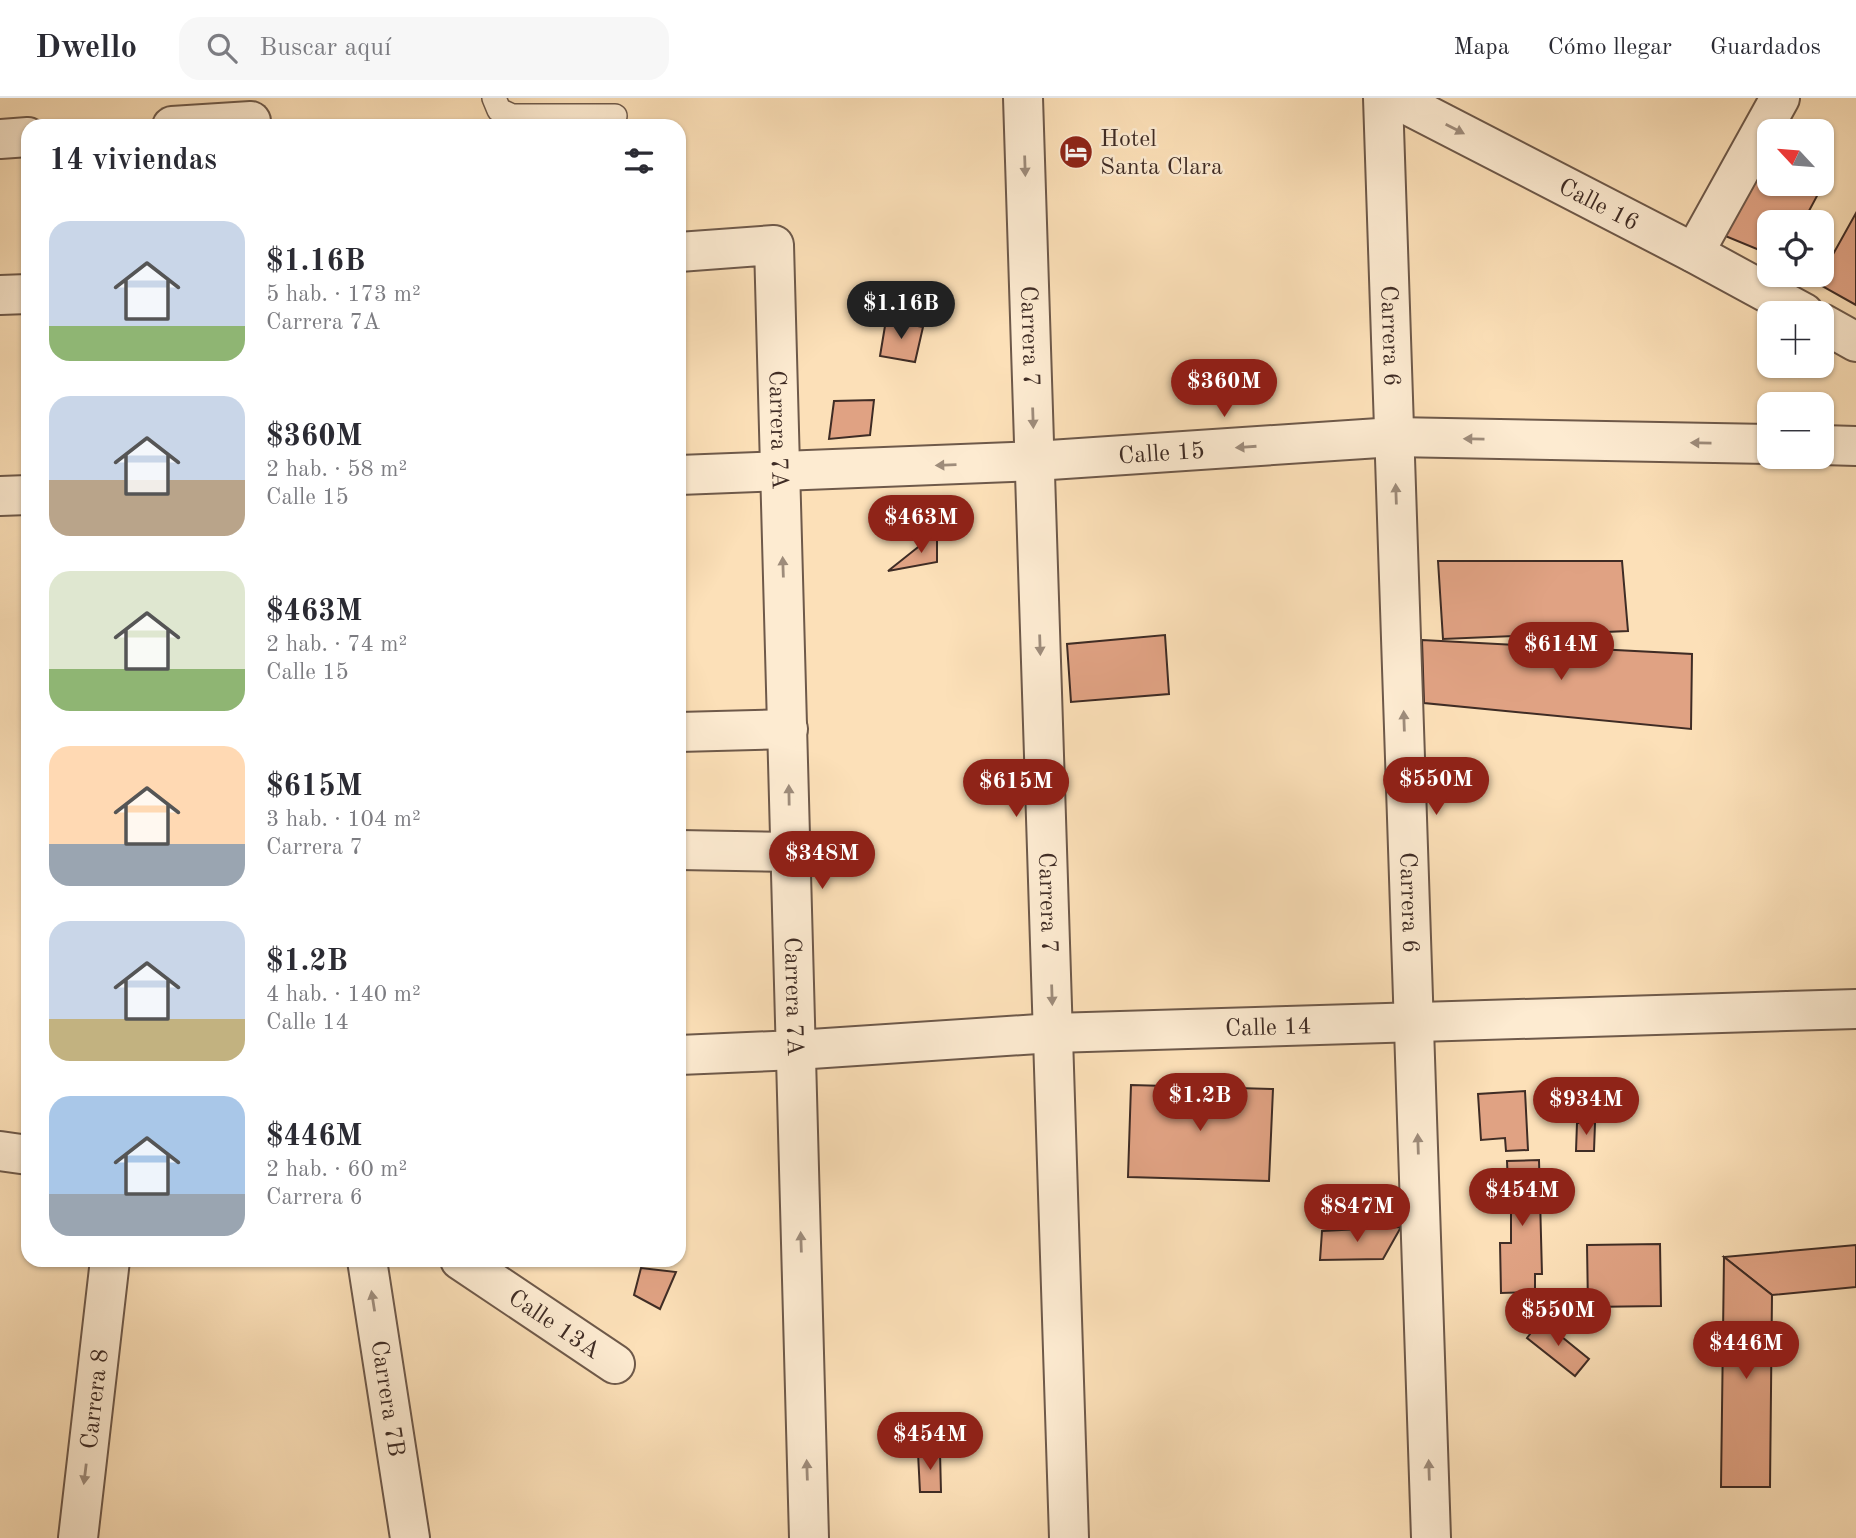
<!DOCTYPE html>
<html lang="es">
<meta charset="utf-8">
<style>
:root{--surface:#fff;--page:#f7f7f7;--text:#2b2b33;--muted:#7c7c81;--line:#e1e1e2;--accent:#8f2418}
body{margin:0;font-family:"Old Standard TT",serif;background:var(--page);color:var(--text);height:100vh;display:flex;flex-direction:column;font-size:26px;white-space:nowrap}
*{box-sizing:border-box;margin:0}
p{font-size:23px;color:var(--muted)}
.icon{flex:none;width:38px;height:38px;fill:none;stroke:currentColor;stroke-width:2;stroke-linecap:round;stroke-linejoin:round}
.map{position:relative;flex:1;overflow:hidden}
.panel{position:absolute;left:21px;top:21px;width:665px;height:1148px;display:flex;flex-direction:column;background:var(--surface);border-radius:21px;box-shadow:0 2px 5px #0004}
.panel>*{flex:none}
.needle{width:46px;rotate:296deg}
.buttons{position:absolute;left:1757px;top:21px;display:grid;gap:14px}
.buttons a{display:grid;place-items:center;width:77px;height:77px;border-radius:14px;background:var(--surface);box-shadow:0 2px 5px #0004;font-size:35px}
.price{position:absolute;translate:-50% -60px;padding:0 16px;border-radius:24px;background:var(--accent);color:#fff;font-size:23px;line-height:46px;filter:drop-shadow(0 2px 4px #0008)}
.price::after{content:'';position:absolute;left:50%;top:42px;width:21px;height:16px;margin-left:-10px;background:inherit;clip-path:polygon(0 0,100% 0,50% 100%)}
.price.current{background:#222;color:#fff}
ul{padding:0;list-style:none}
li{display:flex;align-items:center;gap:21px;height:175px;padding:0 28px}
li span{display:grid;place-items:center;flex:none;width:196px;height:140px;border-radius:21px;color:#555}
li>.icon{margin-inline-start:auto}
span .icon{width:84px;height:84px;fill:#fffc;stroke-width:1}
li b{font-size:30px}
h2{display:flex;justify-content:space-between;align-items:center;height:84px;padding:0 28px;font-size:30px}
header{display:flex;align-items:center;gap:42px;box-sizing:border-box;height:98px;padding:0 35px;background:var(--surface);border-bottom:2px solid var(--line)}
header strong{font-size:33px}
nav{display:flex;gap:38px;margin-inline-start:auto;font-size:24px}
.search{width:490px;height:63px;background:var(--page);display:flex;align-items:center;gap:18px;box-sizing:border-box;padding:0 24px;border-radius:21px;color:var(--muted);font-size:26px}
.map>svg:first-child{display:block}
.building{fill:#e0a283;stroke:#3f2c25;stroke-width:2}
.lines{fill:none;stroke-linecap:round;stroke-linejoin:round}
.lane-casing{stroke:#6e594a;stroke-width:26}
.street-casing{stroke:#6e594a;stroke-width:42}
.lane{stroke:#fdebd1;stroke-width:23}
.street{stroke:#fdebd1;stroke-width:38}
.oneway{fill:#9e8c7b}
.labels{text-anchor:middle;stroke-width:5;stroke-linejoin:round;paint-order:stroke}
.poi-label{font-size:24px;fill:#3f2c25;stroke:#fdebd1;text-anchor:start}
.street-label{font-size:24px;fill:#3f2c25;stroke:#fdebd1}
</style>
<header>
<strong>Dwello</strong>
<div class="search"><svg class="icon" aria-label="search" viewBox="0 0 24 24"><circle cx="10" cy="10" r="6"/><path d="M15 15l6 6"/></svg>Buscar aquí</div>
<nav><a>Mapa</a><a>Cómo llegar</a><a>Guardados</a></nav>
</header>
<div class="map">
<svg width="1856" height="1440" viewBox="0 0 1856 1440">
<rect width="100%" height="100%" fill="#fce0b8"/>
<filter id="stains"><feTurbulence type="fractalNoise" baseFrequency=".00286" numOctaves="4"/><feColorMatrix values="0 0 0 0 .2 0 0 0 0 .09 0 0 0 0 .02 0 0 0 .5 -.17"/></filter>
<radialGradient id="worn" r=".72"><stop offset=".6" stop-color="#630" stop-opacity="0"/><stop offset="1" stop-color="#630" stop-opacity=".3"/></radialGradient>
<!-- building -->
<g class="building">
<path d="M1755,61L1769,70V86H1796L1817,98L1803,124H1769V156L1718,135Z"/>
<path d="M1856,115V207L1817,185Z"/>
<path d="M886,222L923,229L915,264L880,258Z"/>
<path d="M874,302L870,337L829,341L834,303Z"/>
<path d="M937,434V464L888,473Z"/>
<path d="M1438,463H1622L1628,533L1443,541Z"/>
<path d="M1165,537L1169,596L1071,604L1067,546Z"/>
<path d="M1422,542L1692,556L1691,631L1424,605Z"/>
<path d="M1131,987L1273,991L1269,1083L1128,1079Z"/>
<path d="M1525,993L1528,1052L1506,1053L1505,1040L1481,1042L1478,996Z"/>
<path d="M1577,1025H1595L1594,1053H1576Z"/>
<path d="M1539,1062L1542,1176H1535V1194L1501,1195L1500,1145H1511V1106L1500,1098L1499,1088L1508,1087L1507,1063Z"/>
<path d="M1401,1129L1383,1161L1320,1162L1322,1133Z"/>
<path d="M1660,1146L1661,1208L1588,1209L1587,1147Z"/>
<path d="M1856,1147V1189L1772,1197L1724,1159Z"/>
<path d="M1724,1159L1772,1197L1770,1389H1721Z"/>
<path d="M641,1170L676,1174L660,1211L634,1197Z"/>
<path d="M1541,1222L1589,1261L1575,1278L1527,1240Z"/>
<path d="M940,1354L941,1394H920L918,1355Z"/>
</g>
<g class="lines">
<!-- lane casing -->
<g class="lane-casing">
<path id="lane" d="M494,0L499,12L512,18H615"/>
</g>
<!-- street casing -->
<g class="street-casing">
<g id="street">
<path id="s1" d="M1023,0L1069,1440"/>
<path id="s2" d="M1383,0L1431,1440"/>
<path id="s3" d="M1394,0L1694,155L1804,215"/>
<path d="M172,28L251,23"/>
<path d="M0,41L28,39"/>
<path id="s4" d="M679,154L774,147L809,1440"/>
<path d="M1694,155L1780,0"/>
<path d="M0,197L28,196"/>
<path d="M1822,225L1856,244"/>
<path d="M1822,347L1856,348"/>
<path id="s5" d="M679,377L1035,363L1394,339L1769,346"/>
<path d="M0,398L28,397"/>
<path d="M679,634L788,631"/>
<path d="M679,752L791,754"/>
<path id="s6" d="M679,957L796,952L1053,935L1856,911"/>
<path d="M0,1053L28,1057"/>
<path id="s7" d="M367,1162L410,1440"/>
<path id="s8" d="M460,1162L615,1266"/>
<path id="s9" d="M78,1440L110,1162"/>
</g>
</g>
<!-- lane -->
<use href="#lane" class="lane"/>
<!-- street -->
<use href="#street" class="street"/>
</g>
<!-- one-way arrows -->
<defs><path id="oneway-solid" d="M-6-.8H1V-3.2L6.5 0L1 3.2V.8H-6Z" transform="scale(1.75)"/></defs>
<g class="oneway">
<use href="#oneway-solid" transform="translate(1455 31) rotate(27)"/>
<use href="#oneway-solid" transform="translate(1025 68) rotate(88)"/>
<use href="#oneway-solid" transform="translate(1033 320) rotate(88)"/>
<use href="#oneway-solid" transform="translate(1474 341) rotate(-179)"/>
<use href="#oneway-solid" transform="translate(1701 345) rotate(-179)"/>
<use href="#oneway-solid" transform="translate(1246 349) rotate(176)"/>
<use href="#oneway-solid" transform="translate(946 367) rotate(178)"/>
<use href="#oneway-solid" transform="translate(1396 396) rotate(-92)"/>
<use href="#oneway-solid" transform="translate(783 469) rotate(-92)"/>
<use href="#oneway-solid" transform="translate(1040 547) rotate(88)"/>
<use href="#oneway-solid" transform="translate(1404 623) rotate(-92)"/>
<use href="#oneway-solid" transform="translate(789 697) rotate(-91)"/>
<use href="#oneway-solid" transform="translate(1052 897) rotate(88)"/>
<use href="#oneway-solid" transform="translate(1418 1046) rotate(-92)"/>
<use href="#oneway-solid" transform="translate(801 1144) rotate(-92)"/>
<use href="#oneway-solid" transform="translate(373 1203) rotate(-99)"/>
<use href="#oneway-solid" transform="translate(807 1372) rotate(-92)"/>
<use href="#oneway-solid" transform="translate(1429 1372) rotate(-92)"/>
<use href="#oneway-solid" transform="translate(85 1376) rotate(97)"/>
</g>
<!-- icons -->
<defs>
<g id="hotel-disc" transform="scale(1.75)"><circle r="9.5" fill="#8f2418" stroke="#fdebd1"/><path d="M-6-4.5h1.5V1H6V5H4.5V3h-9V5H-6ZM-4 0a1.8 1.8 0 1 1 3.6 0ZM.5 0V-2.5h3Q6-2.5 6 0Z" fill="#fff"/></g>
</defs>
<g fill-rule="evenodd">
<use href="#hotel-disc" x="1076" y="54"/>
</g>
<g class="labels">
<!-- poi labels -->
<g class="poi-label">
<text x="1100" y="48">Hotel<tspan x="1100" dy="28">Santa Clara</tspan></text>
</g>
<!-- street labels -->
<g class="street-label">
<text dy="8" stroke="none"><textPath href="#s3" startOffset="231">Calle 16</textPath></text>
<text dy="8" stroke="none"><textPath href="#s1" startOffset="238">Carrera 7</textPath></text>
<text dy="8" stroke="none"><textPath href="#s2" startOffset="238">Carrera 6</textPath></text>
<text dy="8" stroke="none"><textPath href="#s4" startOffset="280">Carrera 7A</textPath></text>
<text dy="8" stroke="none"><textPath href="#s5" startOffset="483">Calle 15</textPath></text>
<text dy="8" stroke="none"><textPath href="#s1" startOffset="805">Carrera 7</textPath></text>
<text dy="8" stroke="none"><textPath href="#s2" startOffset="805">Carrera 6</textPath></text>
<text dy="8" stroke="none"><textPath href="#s4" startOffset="847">Carrera 7A</textPath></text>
<text dy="8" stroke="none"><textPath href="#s6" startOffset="590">Calle 14</textPath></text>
<text dy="8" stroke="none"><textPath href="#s8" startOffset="114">Calle 13A</textPath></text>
<text dy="8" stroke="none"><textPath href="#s9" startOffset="140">Carrera 8</textPath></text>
<text dy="8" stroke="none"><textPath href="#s7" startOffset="140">Carrera 7B</textPath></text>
</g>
</g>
<rect width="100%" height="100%" filter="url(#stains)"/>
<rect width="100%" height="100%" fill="url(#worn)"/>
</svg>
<div class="buttons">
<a><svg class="needle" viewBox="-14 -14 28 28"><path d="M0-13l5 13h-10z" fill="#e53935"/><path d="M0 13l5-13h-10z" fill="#7c7c81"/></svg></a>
<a><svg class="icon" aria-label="locate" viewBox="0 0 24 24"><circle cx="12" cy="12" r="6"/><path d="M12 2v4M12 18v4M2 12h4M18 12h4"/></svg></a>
<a>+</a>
<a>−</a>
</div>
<b class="price current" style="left:901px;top:243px">$1.16B</b>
<b class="price" style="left:1224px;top:321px">$360M</b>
<b class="price" style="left:921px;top:457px">$463M</b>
<b class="price" style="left:1561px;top:584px">$614M</b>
<b class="price" style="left:1436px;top:719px">$550M</b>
<b class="price" style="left:1016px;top:721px">$615M</b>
<b class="price" style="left:822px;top:793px">$348M</b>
<b class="price" style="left:1200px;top:1035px">$1.2B</b>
<b class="price" style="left:1586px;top:1039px">$934M</b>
<b class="price" style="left:1522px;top:1130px">$454M</b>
<b class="price" style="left:1357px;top:1146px">$847M</b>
<b class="price" style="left:1558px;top:1250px">$550M</b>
<b class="price" style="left:1746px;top:1283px">$446M</b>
<b class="price" style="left:930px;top:1374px">$454M</b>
<section class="panel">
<h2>14 viviendas<svg class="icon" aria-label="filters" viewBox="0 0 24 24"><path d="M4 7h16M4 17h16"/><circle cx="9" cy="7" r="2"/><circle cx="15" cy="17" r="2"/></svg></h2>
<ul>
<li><span style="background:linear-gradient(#c9d6e8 75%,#8fb573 0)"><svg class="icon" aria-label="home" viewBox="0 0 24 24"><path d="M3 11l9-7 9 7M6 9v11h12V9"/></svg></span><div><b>$1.16B</b><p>5 hab. · 173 m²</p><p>Carrera 7A</p></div></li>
<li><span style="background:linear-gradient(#c9d6e8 60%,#b9a48a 0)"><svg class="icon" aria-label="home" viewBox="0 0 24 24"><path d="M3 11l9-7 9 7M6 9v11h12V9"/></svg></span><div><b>$360M</b><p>2 hab. · 58 m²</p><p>Calle 15</p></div></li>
<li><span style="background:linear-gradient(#dfe7d0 70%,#8fb573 0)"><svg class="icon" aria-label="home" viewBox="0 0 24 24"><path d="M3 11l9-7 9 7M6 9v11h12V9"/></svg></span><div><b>$463M</b><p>2 hab. · 74 m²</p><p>Calle 15</p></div></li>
<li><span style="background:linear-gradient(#ffd9b3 70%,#9aa5b1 0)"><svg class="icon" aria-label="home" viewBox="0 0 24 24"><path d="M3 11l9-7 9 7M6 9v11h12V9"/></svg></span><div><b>$615M</b><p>3 hab. · 104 m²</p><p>Carrera 7</p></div></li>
<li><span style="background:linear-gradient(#c9d6e8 70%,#c2b280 0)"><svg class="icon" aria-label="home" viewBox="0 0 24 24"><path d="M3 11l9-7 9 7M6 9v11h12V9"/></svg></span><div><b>$1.2B</b><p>4 hab. · 140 m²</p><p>Calle 14</p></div></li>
<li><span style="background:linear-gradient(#a9c7e8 70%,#9aa5b1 0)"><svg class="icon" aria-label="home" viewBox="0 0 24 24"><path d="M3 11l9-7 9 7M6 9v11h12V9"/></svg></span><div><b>$446M</b><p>2 hab. · 60 m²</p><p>Carrera 6</p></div></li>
</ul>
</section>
</div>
